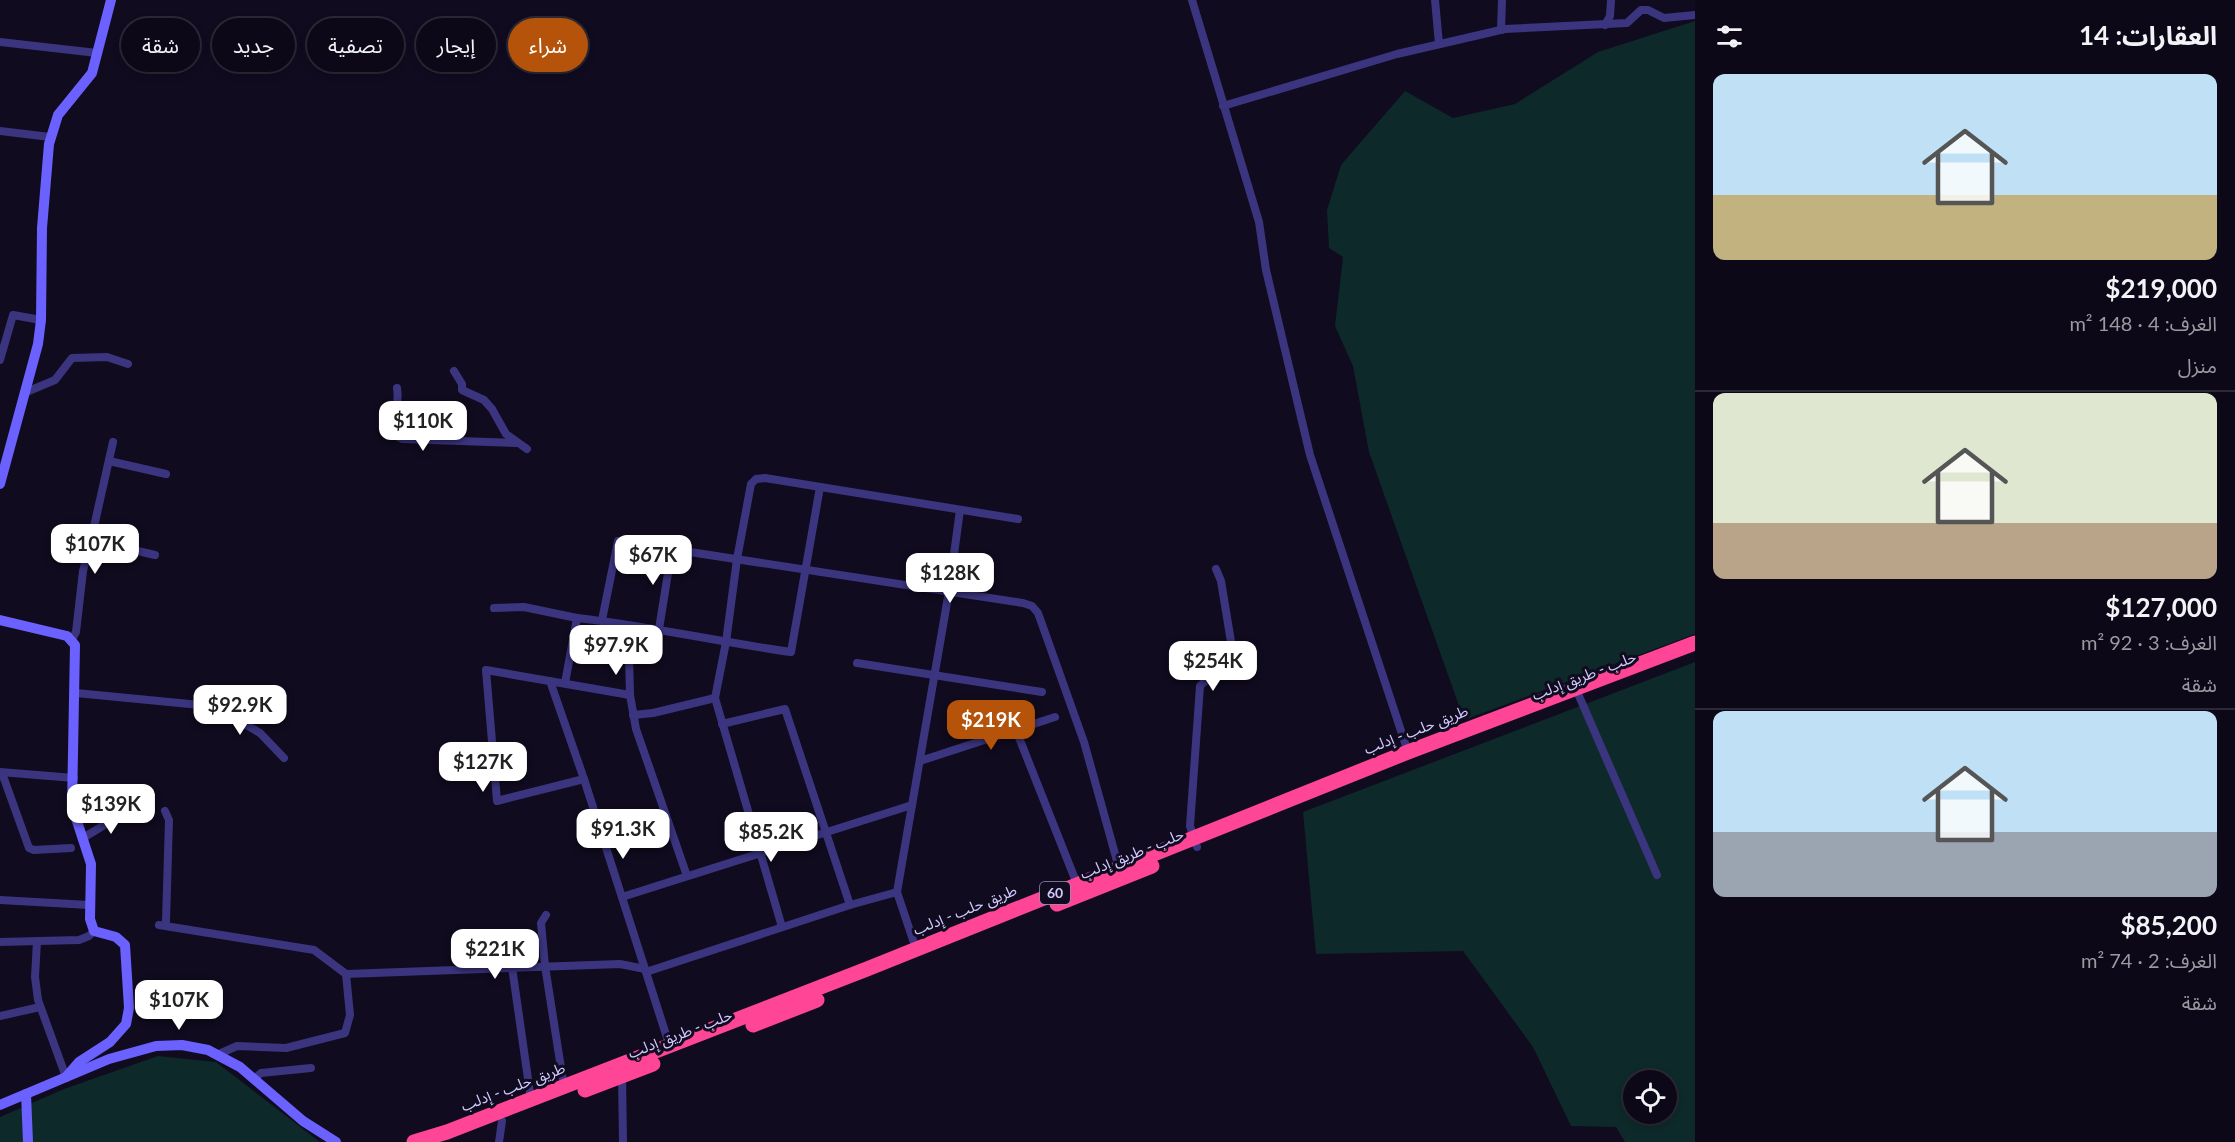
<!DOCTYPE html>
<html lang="ar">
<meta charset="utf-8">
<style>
:root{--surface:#0c0817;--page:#1a1624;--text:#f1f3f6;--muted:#9a9aa1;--line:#2c2936;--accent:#b45309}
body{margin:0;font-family:Lato,"Noto Sans Arabic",sans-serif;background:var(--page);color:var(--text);direction:rtl;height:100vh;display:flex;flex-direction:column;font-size:22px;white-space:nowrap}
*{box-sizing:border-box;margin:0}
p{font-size:20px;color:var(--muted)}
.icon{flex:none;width:33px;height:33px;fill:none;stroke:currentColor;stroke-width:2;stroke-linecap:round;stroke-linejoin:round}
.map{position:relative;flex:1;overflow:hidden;direction:ltr}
.panel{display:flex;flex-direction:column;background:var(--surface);width:540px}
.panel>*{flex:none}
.banner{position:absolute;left:18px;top:18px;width:570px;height:54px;direction:rtl;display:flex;gap:12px}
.fabs{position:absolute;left:1623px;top:1070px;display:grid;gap:12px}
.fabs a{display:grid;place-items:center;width:54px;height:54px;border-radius:50%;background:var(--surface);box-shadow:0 3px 9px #0003,0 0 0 2px var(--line);font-size:30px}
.price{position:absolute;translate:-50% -51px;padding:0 14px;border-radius:12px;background:#fff;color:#222;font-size:20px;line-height:39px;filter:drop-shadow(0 2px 3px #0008)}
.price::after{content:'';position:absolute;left:50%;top:36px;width:18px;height:14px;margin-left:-9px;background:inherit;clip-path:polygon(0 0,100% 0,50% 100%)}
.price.selected{background:var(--accent);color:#fff}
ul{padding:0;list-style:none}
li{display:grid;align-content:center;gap:12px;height:318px;padding:0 18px}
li+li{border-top:2px solid var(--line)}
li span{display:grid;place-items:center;height:186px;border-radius:12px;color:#555}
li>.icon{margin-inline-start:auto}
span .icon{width:108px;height:108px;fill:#fffc;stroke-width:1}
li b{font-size:26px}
h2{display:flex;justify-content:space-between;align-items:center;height:72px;padding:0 18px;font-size:26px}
.tag{padding:0 21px;border-radius:27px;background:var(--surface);box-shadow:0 3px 9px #0003,0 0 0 2px var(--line);font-size:21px;line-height:54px}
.tag.selected{background:var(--accent);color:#fff}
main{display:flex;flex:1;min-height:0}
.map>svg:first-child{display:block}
.green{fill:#0e2929;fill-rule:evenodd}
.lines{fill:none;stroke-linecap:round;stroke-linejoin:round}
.street{stroke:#3b3580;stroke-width:8}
.secondary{stroke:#6b61ff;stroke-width:10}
.highway{stroke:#ff4596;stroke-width:15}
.labels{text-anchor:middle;stroke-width:6;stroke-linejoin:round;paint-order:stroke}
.shield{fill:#100b1f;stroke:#9891bc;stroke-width:1.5}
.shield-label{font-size:14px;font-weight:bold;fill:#d2caff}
.street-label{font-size:15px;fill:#d2caff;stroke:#100b1f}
</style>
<main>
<section class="panel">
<h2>العقارات: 14<svg class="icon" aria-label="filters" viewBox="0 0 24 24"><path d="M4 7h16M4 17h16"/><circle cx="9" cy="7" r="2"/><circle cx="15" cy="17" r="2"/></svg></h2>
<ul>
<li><span style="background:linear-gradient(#bfe0f5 65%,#c2b280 0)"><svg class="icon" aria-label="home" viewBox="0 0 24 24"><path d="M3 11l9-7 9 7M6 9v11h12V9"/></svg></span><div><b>$219,000</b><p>الغرف: 4 · 148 m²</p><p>منزل</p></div></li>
<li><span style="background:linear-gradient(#dfe7d0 70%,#b9a48a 0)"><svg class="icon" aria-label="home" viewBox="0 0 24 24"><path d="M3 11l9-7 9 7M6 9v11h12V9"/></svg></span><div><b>$127,000</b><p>الغرف: 3 · 92 m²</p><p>شقة</p></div></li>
<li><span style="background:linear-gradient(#bfe0f5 65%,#9aa5b1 0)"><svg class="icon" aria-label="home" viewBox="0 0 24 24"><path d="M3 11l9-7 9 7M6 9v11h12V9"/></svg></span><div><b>$85,200</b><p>الغرف: 2 · 74 m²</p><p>شقة</p></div></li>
</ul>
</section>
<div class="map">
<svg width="1695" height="1142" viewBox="0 0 1695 1142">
<rect width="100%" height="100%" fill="#100b1f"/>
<!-- green -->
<g class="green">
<path d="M1695,21V634L1464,720L1369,452L1353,366L1335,326L1343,257L1329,248L1327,210L1341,165L1405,91L1453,118L1515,104L1598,52Z"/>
<path d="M1695,662V1142H1625L1616,1127L1571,1126L1533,1047L1463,951L1316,954L1303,812ZM1634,1080H1666V1113H1634Z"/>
<path d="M158,1056L216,1062L320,1142H0V1117L64,1089Z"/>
</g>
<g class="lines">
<!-- street -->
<g class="street">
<path d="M1192,0L1259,222L1266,270L1310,455L1408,752"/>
<path d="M1435,0L1439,44"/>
<path d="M1605,25L1610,16L1611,0"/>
<path d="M1501,30L1502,0"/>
<path d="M0,42L97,53"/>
<path d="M1223,106L1397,54L1505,29L1627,23L1641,10H1648L1664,18L1695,15"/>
<path d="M0,131L50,137"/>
<path d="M0,360L13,315L41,320"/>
<path d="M454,371L462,384V390L484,400L492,409L506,434L527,449"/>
<path d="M397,388C400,404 392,420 396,436L402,439L516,443"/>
<path d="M24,393L55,380L72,358L107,357L128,364"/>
<path d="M109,461L166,474"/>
<path d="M91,540L113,442"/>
<path d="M494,608L524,607L577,618"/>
<path d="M602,620L618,541L1023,603L1032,606L1038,613L1084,742L1117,861"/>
<path d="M659,629L672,548"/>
<path d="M71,641L76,632L83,571L91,540L155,555"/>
<path d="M629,655L630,695L636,729L687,876"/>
<path d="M857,663L1042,692"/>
<path d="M550,681L584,779L670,1047"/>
<path d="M565,683L577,618C649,626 719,642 791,652L820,487"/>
<path d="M76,693L200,705L224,712L260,733L284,758"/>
<path d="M1579,696L1657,875"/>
<path d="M633,715L653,713L715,698"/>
<path d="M722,724L785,709L850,905"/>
<path d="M1016,730L1075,879"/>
<path d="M920,761L1055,717"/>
<path d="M0,772L74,778"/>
<path d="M2,773L29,848L34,850L71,848"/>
<path d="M584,779L497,801L486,670L630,695"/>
<path d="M165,811L169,820L166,921"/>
<path d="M83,838L127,811"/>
<path d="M1197,847L1190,826L1200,686C1209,674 1225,677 1235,666L1221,581L1216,569"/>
<path d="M622,897L912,805"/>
<path d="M0,900L89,905"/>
<path d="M546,915L541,923L545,966L564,1087"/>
<path d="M159,925L314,950L346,974L350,1015L345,1033L286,1048L237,1046L219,1054"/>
<path d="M782,927L715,698L726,642L737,559L751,484L756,479L765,478L1018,519"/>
<path d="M37,941L35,977L38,1000L66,1077"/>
<path d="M0,942L79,940L89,936L94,931"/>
<path d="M916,949L897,892L949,591L960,510"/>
<path d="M512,967L531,1100"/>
<path d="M646,972L850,905L897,892"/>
<path d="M346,974L620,964L645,969"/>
<path d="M0,1016L40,1007"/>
<path d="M622,1076L623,1142"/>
<path d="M255,1078L261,1073L311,1068"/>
<path d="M499,1142L502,1121"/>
</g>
<!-- secondary -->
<g class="secondary">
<path d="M0,484L38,344L41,320L42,228L49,144L58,115L92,73L111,0"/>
<path d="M0,620L67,636L75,645L72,806L91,864L90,919L94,931L116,937L125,945L129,1008L126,1024L110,1042L79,1062L66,1077"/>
<path d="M26,1094L28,1142"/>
<path d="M0,1105L109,1059L156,1046L182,1045L208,1050L240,1067L303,1121L336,1142"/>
</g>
<!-- highway -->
<g class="highway">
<path d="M1057,904L1152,866"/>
<path d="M753,1025L817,1000"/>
<path d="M585,1090L653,1064"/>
<path d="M414,1142L447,1132L867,969L1408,752L1695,643"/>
</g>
</g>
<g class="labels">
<!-- shield labels -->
<rect class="shield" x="1040" y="882" width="30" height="22" rx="4.5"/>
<g class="shield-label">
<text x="1055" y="898">60</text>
</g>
<!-- street labels -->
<g class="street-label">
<text transform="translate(1584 676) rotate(-21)" y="5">حلب - طريق إدلب</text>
<text transform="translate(1416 730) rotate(-21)" y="5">طريق حلب - إدلب</text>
<text transform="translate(1132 854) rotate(-22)" y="5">حلب - طريق إدلب</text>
<text transform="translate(965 910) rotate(-22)" y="5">طريق حلب - إدلب</text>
<text transform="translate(680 1034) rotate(-21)" y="5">حلب - طريق إدلب</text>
<text transform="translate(513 1087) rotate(-21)" y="5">طريق حلب - إدلب</text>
</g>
</g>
</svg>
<div class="fabs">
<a><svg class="icon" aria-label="locate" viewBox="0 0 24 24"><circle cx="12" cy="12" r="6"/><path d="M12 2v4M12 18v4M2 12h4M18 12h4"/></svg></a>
</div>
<b class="price" style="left:423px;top:452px">$110K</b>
<b class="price" style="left:95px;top:575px">$107K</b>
<b class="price" style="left:653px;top:586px">$67K</b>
<b class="price" style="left:950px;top:604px">$128K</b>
<b class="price" style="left:616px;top:676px">$97.9K</b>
<b class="price" style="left:1213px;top:692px">$254K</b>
<b class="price" style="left:240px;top:736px">$92.9K</b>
<b class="price selected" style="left:991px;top:751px">$219K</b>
<b class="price" style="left:483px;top:793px">$127K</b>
<b class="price" style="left:111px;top:835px">$139K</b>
<b class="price" style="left:623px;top:860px">$91.3K</b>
<b class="price" style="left:771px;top:863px">$85.2K</b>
<b class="price" style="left:495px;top:980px">$221K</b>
<b class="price" style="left:179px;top:1031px">$107K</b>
<div class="banner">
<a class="tag selected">شراء</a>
<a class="tag">إيجار</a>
<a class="tag">تصفية</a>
<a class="tag">جديد</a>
<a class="tag">شقة</a>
</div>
</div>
</main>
